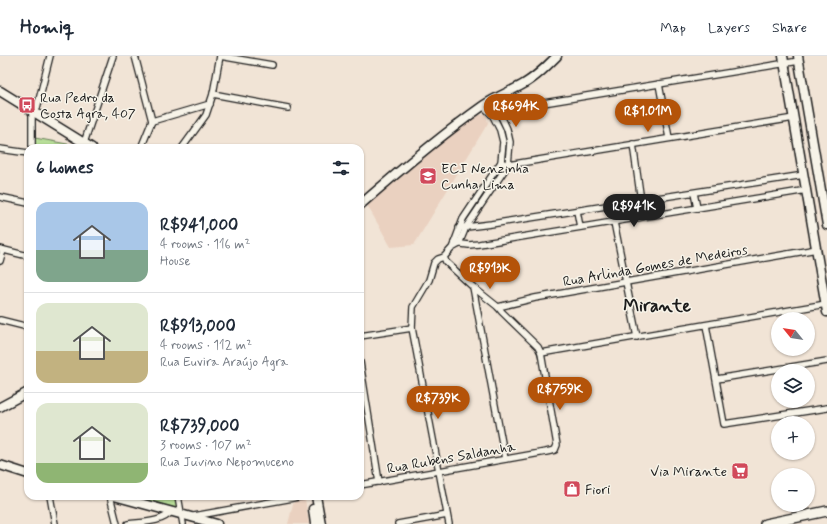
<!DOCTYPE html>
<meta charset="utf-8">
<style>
:root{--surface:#fff;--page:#f2f2f3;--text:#1f2937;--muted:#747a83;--line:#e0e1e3;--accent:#b45309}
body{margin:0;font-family:Mynerve,sans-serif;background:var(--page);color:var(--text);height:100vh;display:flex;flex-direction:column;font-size:15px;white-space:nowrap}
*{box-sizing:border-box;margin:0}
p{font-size:13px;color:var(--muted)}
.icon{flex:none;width:22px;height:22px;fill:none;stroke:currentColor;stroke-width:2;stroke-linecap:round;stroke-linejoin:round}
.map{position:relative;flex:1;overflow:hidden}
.side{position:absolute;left:24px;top:88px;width:340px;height:356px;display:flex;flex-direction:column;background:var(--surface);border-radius:12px;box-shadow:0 1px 3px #0004}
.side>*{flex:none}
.needle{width:26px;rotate:300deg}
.buttons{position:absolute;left:771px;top:256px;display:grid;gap:8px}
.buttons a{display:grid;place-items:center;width:44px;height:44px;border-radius:50%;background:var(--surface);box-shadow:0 1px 3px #0004;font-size:20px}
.price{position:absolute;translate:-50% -34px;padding:0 9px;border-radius:14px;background:var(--accent);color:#fff;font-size:13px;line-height:26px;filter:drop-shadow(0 1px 2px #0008)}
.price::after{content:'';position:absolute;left:50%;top:24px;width:12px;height:9px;margin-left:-6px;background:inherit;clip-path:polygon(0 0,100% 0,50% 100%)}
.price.current{background:#222;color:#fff}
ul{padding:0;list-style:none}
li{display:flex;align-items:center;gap:12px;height:100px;padding:0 12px}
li+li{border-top:1px solid var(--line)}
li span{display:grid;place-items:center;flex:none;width:112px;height:80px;border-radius:12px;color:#555}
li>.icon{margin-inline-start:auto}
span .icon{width:48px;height:48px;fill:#fffc;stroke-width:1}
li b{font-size:17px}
h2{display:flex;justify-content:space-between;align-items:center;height:48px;padding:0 12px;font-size:17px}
header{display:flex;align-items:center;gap:24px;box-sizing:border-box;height:56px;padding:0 20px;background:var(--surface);border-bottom:1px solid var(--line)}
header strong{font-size:19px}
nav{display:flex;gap:22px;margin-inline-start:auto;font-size:14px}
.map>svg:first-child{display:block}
.built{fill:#ead1c0}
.green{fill:#b8de99;stroke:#6a7d5a}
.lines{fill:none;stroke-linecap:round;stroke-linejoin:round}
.street-casing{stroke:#1c1c1c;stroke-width:8}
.secondary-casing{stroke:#1c1c1c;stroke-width:11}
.primary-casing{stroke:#1c1c1c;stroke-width:12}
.street{stroke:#f7f3e8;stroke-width:5.5}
.secondary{stroke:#f7f3e8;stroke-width:8}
.primary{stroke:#f7f3e8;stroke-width:9}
.labels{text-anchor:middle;stroke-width:3;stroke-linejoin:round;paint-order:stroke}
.poi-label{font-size:14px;fill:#1c1c1c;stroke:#f7f3e8;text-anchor:start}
.street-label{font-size:14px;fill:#1c1c1c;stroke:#f7f3e8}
.district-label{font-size:18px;font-weight:bold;fill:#1c1c1c;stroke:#f7f3e8}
</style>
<header>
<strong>Homiq</strong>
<nav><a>Map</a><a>Layers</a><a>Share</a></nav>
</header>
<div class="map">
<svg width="827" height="468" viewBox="0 0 827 468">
<rect width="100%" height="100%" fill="#f1e4d6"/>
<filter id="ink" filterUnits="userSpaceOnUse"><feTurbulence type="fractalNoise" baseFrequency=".025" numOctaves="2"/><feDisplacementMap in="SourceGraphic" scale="8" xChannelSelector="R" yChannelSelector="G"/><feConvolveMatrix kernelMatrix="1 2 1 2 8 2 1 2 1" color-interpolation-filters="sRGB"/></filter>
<g filter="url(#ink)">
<!-- built -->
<g class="built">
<path d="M478,59H486L488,67L414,189L391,191L367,149L433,91Z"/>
<path d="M305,443L309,468H288L294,445Z"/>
</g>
<!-- green -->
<g class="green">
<path d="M35,82L78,90L81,92H35Z"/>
<path d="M123,440H174L177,455Z"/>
</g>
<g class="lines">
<!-- street casing -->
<g class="street-casing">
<g id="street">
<path d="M135,0L152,65"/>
<path d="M220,0L272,9"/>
<path d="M659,28L669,82"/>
<path d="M213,38L288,52"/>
<path d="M498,55L513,52L799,5"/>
<path d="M36,56L50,0"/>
<path d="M152,65L210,48"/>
<path d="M84,87L113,0"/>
<path d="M633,88L641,145"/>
<path d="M32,92V54"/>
<path d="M141,92L152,65"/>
<path d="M182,92L206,59L213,38L220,0"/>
<path d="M0,93L28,97"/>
<path d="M501,106L508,109L794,62"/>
<path d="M694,137L697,152"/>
<path d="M0,141L28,147"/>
<path d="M577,155L580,171"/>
<path d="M614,166L637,281"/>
<path d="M459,172L491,168L804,119"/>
<path d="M454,187L469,189L479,188L807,134"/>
<path d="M459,188L466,171L508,109L510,86L507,73L501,60L490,45"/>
<path d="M453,190L463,163L501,106L503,86L500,74L493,60L483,50"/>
<path d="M0,193L28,200"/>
<path d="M444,201L446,206L473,231L505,403"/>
<path d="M0,205L3,194"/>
<path d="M498,251L535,242L626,226L817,193"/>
<path d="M0,264L28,271"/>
<path d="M706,269L724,368L827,352"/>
<path d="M360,280L412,272"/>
<path d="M541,297L826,248"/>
<path d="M360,306L379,426"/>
<path d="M717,323L827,305"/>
<path d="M360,429L546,396L555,394L557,389L541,297L538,291L502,256L498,251L473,231"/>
<path d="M50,440L55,468"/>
<path d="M110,440L117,468"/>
<path d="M178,440L183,468"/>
<path d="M194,460L304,440"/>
<path d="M128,468C142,466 162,467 172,455"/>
<path d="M398,468L447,459"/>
<path d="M449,468L412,272L413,251L429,224L434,207L438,203L444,201L452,192L459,188"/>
</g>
</g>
<!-- secondary casing -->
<g class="secondary-casing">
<g id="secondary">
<path d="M783,0L827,256"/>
<path d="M798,0L827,169"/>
<path d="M0,35L92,92"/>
<path d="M360,149C400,114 440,80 484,49C496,41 509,36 522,29C535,22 546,11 557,0"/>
<path d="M0,351L28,336"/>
<path d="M0,409L28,418"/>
<path d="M114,440L217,468"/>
<path d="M316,440L321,468"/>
<path d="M313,453L315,468"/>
</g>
</g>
<!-- primary casing -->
<g class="primary-casing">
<path id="primary" d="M765,468L827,455"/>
</g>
<!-- street -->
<use href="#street" class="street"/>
<!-- secondary -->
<use href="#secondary" class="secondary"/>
<!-- primary -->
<use href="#primary" class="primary"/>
</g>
</g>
<!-- icons -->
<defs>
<g id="bus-square" transform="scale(0.9)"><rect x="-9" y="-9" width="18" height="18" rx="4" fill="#d1495b" stroke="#f7f3e8"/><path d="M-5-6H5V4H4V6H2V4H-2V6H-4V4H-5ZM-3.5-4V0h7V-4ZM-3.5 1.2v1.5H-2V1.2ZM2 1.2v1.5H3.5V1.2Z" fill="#fff"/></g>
<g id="school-square" transform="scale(0.9)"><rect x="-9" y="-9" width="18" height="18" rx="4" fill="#d1495b" stroke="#f7f3e8"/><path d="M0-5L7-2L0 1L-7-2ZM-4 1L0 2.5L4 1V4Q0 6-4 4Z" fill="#fff"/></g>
<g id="supermarket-square" transform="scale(0.9)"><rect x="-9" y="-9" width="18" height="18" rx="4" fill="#d1495b" stroke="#f7f3e8"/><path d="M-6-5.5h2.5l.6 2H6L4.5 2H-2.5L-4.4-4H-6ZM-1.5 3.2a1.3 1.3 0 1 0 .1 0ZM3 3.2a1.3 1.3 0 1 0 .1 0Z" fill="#fff"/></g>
<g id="shop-square" transform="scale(0.9)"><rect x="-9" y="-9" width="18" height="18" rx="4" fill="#d1495b" stroke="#f7f3e8"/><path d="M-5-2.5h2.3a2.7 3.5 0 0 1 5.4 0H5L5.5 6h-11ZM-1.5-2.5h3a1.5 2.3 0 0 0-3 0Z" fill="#fff"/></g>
</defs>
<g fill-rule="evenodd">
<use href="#bus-square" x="27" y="49"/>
<use href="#school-square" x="428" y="120"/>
<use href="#supermarket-square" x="740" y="415"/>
<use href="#shop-square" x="572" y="433"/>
</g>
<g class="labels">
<!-- poi labels -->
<g class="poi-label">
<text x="40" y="46">Rua Pedro da<tspan x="40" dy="16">Costa Agra, 407</tspan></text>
<text x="441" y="117">ECI Nenzinha<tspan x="441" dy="16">Cunha Lima</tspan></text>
<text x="727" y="420" text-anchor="end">Via Mirante</text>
<text x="585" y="438">Fiori</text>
</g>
<!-- street labels -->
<g class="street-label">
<text transform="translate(655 209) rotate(-10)" y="5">Rua Arlinda Gomes de Medeiros</text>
<text transform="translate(451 401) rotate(-10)" y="5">Rua Rubens Saldanha</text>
</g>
<!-- district labels -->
<g class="district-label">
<text x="657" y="255">Mirante</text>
</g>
</g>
</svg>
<div class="buttons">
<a><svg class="needle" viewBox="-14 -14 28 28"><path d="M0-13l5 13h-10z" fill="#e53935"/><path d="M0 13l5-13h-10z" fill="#747a83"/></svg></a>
<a><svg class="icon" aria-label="layers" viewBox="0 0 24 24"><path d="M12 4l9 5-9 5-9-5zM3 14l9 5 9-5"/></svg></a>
<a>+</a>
<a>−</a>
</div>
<b class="price" style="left:516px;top:72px">R$694K</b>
<b class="price" style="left:648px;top:77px">R$1.01M</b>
<b class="price current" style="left:634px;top:172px">R$941K</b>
<b class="price" style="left:490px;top:234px">R$913K</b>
<b class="price" style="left:560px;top:355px">R$759K</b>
<b class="price" style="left:438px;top:364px">R$739K</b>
<section class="side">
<h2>6 homes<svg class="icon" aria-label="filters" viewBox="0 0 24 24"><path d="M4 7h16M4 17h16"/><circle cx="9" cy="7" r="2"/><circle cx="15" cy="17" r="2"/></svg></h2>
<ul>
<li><span style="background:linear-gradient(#a9c7e8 60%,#7fa58c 0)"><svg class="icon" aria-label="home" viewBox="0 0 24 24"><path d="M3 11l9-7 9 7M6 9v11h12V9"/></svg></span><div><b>R$941,000</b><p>4 rooms · 116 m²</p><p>House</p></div></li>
<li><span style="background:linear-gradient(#dfe7d0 60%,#c2b280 0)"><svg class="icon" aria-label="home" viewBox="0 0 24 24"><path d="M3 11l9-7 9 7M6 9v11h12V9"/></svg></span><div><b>R$913,000</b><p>4 rooms · 112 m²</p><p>Rua Euvira Araújo Agra</p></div></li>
<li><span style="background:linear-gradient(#dfe7d0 75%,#8fb573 0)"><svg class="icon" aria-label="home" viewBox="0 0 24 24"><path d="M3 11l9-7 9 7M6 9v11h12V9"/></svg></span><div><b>R$739,000</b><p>3 rooms · 107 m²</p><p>Rua Juvino Nepomuceno</p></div></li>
</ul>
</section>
</div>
